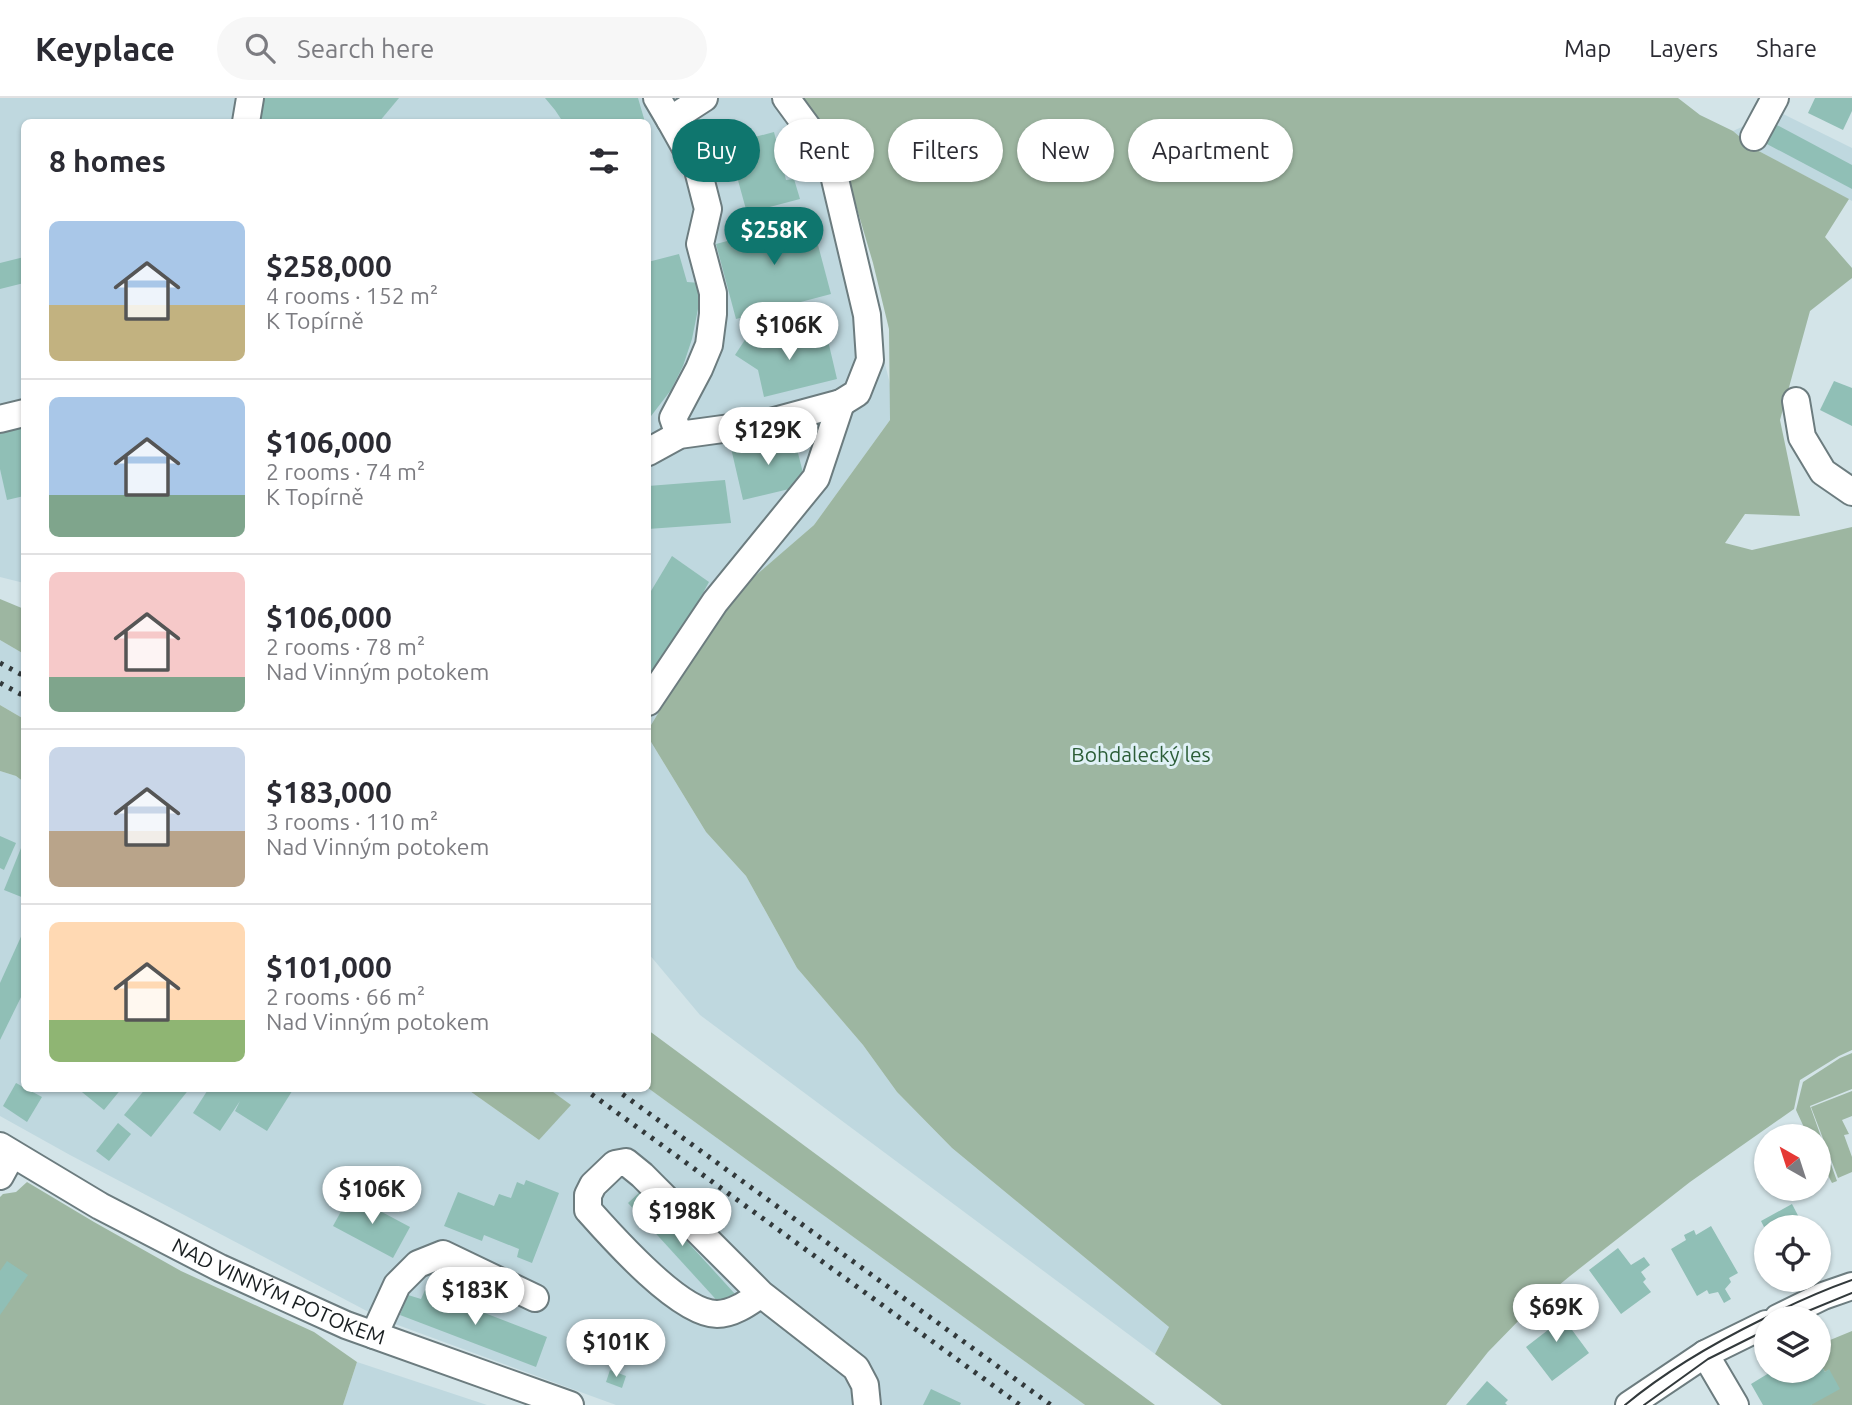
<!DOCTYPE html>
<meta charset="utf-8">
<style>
:root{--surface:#fff;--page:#f7f7f7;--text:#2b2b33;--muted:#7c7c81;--line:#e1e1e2;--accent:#0f766e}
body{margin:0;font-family:Ubuntu,sans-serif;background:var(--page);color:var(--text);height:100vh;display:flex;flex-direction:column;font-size:26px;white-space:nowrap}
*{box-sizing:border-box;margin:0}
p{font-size:23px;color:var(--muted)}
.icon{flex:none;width:38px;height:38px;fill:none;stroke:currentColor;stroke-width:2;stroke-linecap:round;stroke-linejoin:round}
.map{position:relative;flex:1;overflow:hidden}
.drawer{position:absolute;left:21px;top:21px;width:630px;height:973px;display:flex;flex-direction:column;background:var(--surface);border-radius:10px;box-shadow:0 2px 5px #0004}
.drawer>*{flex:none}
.banner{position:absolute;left:672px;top:21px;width:665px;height:63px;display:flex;gap:14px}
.needle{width:46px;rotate:321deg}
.controls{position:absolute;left:1754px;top:1026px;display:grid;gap:14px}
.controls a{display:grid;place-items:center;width:77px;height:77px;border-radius:50%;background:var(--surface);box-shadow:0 2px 5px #0004;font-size:35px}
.price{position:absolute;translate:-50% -60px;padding:0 16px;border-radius:24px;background:#fff;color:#222;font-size:23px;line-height:46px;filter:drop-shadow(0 2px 4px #0008)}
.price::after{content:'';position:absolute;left:50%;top:42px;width:21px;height:16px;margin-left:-10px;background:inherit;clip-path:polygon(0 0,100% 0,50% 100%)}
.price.selected{background:var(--accent);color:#fff}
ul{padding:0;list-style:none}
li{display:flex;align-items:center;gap:21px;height:175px;padding:0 28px}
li+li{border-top:2px solid var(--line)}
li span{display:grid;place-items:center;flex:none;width:196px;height:140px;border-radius:10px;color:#555}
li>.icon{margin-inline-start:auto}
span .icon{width:84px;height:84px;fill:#fffc;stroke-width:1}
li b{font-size:30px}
h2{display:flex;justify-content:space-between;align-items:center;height:84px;padding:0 28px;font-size:30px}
.tag{padding:0 24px;border-radius:32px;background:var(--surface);box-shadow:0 2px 5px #0004;font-size:24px;line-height:63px}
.tag.selected{background:var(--accent);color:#fff}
header{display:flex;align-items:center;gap:42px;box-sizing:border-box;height:98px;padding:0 35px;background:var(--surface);border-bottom:2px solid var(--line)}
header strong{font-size:33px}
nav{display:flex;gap:38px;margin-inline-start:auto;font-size:24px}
.search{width:490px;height:63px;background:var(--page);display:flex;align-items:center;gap:18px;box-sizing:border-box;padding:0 24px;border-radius:38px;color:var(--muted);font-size:26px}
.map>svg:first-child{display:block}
.built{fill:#bfd8df}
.green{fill:#9db6a1}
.building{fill:#90bfb6}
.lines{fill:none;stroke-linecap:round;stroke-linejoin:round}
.minor-casing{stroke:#6c7c7f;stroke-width:30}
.minor{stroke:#fff;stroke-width:26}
.tram{stroke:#32393b;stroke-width:2}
.rail{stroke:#32393b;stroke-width:5;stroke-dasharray:3.5 7;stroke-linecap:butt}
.labels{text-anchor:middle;stroke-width:6;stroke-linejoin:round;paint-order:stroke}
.park-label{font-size:21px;fill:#2b5d37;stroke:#e0f1f6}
.street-label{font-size:21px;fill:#181e20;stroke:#e0f1f6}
</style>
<header>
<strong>Keyplace</strong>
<div class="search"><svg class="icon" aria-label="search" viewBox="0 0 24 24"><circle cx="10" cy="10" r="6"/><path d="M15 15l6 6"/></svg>Search here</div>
<nav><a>Map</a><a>Layers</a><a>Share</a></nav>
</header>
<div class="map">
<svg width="1852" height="1307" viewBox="0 0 1852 1307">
<rect width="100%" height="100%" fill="#d3e4e8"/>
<!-- built -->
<g class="built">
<path d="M0,0H795L833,58L890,286V322L814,427L726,504L648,632V24H24V485L0,479Z"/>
<path d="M1777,13L1852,50V103L1753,50L1733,33Z"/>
<path d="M0,542L24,556V621L0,607Z"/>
<path d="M648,639L706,734L746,778L797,870L863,947L897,994L952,1050L1169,1229L1155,1256L700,917L648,855Z"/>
<path d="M0,673L16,678L24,684V990L467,991L539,1042L549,991L648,990L1085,1307H616L384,1222L70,1057L0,1018Z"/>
<path d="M357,1264L487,1307H343Z"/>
</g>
<!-- green -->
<g class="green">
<path d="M802,0H1678L1700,17L1733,33L1753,50L1849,101L1825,139L1852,170V180L1810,213L1780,322L1800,418L1745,416L1725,445L1752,452L1852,429V952L1839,958L1800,982L1794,1011L1690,1084L1570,1178L1529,1212L1488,1254L1446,1307H1222L1155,1256L1169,1229L952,1050L897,994L863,947L797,870L746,778L706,734L648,639V632L726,503L814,427L890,322L889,231L873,165L840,53Z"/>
<path d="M0,501L24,511V556L0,542Z"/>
<path d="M0,607L24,621V684L16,678L0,673Z"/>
<path d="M648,932L1155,1307H1085L648,990Z"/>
<path d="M1852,955V991L1810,1008L1837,1083L1832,1085L1818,1058V1038H1808L1796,1012L1803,984L1840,960Z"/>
<path d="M467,991H549L571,1007L539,1042Z"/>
<path d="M1852,993V1018L1842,1022L1849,1036L1844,1037L1852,1059V1074L1838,1080L1811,1009Z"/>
<path d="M27,1084L94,1124L181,1173L314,1234L357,1264L343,1307H0V1099L3,1096L16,1094Z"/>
<path d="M1852,1233V1307H1811L1828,1272L1825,1274L1818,1262V1247Z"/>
</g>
<!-- building -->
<g class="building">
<path d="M259,0H399L379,24H251Z"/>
<path d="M545,0H638L645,24H563L555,12Z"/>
<path d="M1815,0H1852V13L1843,32L1808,15Z"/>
<path d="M1775,26L1852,67V91L1765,45Z"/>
<path d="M774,34L786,82L794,81L800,101L747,115L728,46Z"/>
<path d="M809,113L831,196L736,221L716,146L784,128L782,120Z"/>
<path d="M679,156L687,184L700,185L698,211L692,241L683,268L671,292L648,322V164Z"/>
<path d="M24,159V185L0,191V165Z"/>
<path d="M752,231L776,247L826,234L837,281L764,299L758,272L735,257Z"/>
<path d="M1834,283L1852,290V328L1820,312Z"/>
<path d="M24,326V398L7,402L0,371V332Z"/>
<path d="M793,335L806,387L743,402L731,350Z"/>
<path d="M725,382L731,425L648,431V388Z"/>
<path d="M672,458L709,484L648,596V498Z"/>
<path d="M0,738L16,745L4,772L0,770Z"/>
<path d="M21,750L24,752V800L4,792Z"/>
<path d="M24,832V893L0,942V885Z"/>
<path d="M16,985L42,999L27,1024L3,1008Z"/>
<path d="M77,990H122L104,1012Z"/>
<path d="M146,990H190L151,1039L124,1017Z"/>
<path d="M209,990H294L267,1033L235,1013L240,1003L220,1033L193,1015Z"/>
<path d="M118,1025L131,1036L109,1063L96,1053Z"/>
<path d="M526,1082L559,1095L532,1165L517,1159L519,1151L484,1137L482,1143L444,1128L458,1094L494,1108L499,1096L511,1100L517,1084L524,1087Z"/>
<path d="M641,1093L735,1196L722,1208L628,1105Z"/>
<path d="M350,1097L410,1129L393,1160L333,1128Z"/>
<path d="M1792,1106L1804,1129H1764L1761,1123Z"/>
<path d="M1711,1128L1738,1175L1729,1180L1731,1184L1725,1191L1731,1201L1724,1205L1718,1194L1709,1196L1707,1192L1697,1198L1671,1151L1686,1142L1684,1137L1694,1132L1696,1137Z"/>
<path d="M1618,1150L1631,1167L1644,1159L1650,1167L1641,1174L1646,1181L1643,1184L1651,1194L1621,1216L1589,1172Z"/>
<path d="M7,1163L28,1177L0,1217V1173Z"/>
<path d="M425,1192L547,1239L536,1269L400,1217L408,1197L421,1201Z"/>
<path d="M1550,1202L1589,1255L1552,1283L1526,1249L1548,1232L1535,1215Z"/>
<path d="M1818,1262L1825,1274L1829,1271L1840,1291L1811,1307H1763L1751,1286L1774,1272H1818Z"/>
<path d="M610,1272L626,1278L622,1290L606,1284Z"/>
<path d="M1487,1283L1508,1302L1505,1305L1507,1307H1466Z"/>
<path d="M931,1291L961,1305L960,1307H923Z"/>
</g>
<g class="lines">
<!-- minor casing -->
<g class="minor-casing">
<g id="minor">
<path d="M657,0L670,22"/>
<path d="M246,24L250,0"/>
<path d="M1754,39L1775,0"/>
<path d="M1796,303L1802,339L1823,374L1852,394"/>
<path d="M0,321L24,315"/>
<path d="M679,337L673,320L699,271L709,247L713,216V195L700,146L708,111L698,72L670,22L704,0"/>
<path d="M648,354L679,337L767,325L841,305L857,295L870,262L867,217L830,60L786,0"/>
<path d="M648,604L715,504L816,380L841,305"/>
<path id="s1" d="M0,1048L100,1108L220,1170L346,1227L570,1307"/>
<path d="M0,1078L12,1056"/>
<path d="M761,1196C748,1205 733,1216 717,1216C680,1216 612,1139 588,1112V1097L593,1087L615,1066L626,1064L642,1077L761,1196L856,1270L865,1287L867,1307"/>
<path d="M1778,1220L1823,1198L1852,1188"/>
<path d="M374,1237L397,1187L418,1166L443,1156L535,1200"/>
<path d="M1705,1256L1735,1307"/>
<path d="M1629,1307L1705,1256L1766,1226"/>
</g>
</g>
<!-- minor -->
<use href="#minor" class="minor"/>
<!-- tram -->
<g class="tram">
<path d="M1791,1220L1852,1195"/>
<path d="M1625,1307C1667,1272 1714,1245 1763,1221C1792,1206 1821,1193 1852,1182"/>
<path d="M1644,1307L1708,1261L1766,1232"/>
</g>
<!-- rail -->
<g class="rail">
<path d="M0,565L24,578"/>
<path d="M0,585L24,598"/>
<path d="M583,990L1020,1307"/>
<path d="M614,990L1051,1307"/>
</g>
</g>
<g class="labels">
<!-- park labels -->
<g class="park-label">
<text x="1141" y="664">Bohdalecký les</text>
</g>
<!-- street labels -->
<g class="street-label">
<text dy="7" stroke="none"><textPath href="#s1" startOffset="315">NAD VINNÝM POTOKEM</textPath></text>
</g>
</g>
</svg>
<div class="controls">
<a><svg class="needle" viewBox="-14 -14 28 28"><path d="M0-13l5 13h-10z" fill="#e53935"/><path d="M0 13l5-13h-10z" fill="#7c7c81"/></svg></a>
<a><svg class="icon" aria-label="locate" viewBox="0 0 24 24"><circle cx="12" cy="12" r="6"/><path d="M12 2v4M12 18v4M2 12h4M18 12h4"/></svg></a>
<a><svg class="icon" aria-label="layers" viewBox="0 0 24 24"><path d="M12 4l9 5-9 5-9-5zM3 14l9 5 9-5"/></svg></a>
</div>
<b class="price selected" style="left:774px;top:169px">$258K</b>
<b class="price" style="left:789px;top:264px">$106K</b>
<b class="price" style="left:768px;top:369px">$129K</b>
<b class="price" style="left:372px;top:1128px">$106K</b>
<b class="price" style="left:682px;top:1150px">$198K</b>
<b class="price" style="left:475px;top:1229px">$183K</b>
<b class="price" style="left:1556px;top:1246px">$69K</b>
<b class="price" style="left:616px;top:1281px">$101K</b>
<div class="banner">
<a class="tag selected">Buy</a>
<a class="tag">Rent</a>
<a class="tag">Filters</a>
<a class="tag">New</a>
<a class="tag">Apartment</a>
</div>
<section class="drawer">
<h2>8 homes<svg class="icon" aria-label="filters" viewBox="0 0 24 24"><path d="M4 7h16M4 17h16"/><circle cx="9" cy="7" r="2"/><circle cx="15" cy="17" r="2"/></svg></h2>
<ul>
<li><span style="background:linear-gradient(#a9c7e8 60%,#c2b280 0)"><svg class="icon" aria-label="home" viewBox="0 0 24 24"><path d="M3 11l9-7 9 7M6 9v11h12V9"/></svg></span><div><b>$258,000</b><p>4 rooms · 152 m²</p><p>K Topírně</p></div></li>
<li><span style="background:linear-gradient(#a9c7e8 70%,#7fa58c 0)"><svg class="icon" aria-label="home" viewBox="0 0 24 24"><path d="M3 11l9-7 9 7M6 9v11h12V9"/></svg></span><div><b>$106,000</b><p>2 rooms · 74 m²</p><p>K Topírně</p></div></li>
<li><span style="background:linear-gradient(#f6c9c9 75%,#7fa58c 0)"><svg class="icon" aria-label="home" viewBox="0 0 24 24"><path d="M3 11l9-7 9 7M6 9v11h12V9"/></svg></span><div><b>$106,000</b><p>2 rooms · 78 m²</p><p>Nad Vinným potokem</p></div></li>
<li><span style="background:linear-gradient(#c9d6e8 60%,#b9a48a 0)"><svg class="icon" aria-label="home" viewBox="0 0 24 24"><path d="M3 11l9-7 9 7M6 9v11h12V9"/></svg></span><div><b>$183,000</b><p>3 rooms · 110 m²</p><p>Nad Vinným potokem</p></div></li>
<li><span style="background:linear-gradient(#ffd9b3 70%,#8fb573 0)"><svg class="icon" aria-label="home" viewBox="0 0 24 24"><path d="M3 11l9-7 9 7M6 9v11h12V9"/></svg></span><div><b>$101,000</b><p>2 rooms · 66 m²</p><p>Nad Vinným potokem</p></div></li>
</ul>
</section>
</div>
